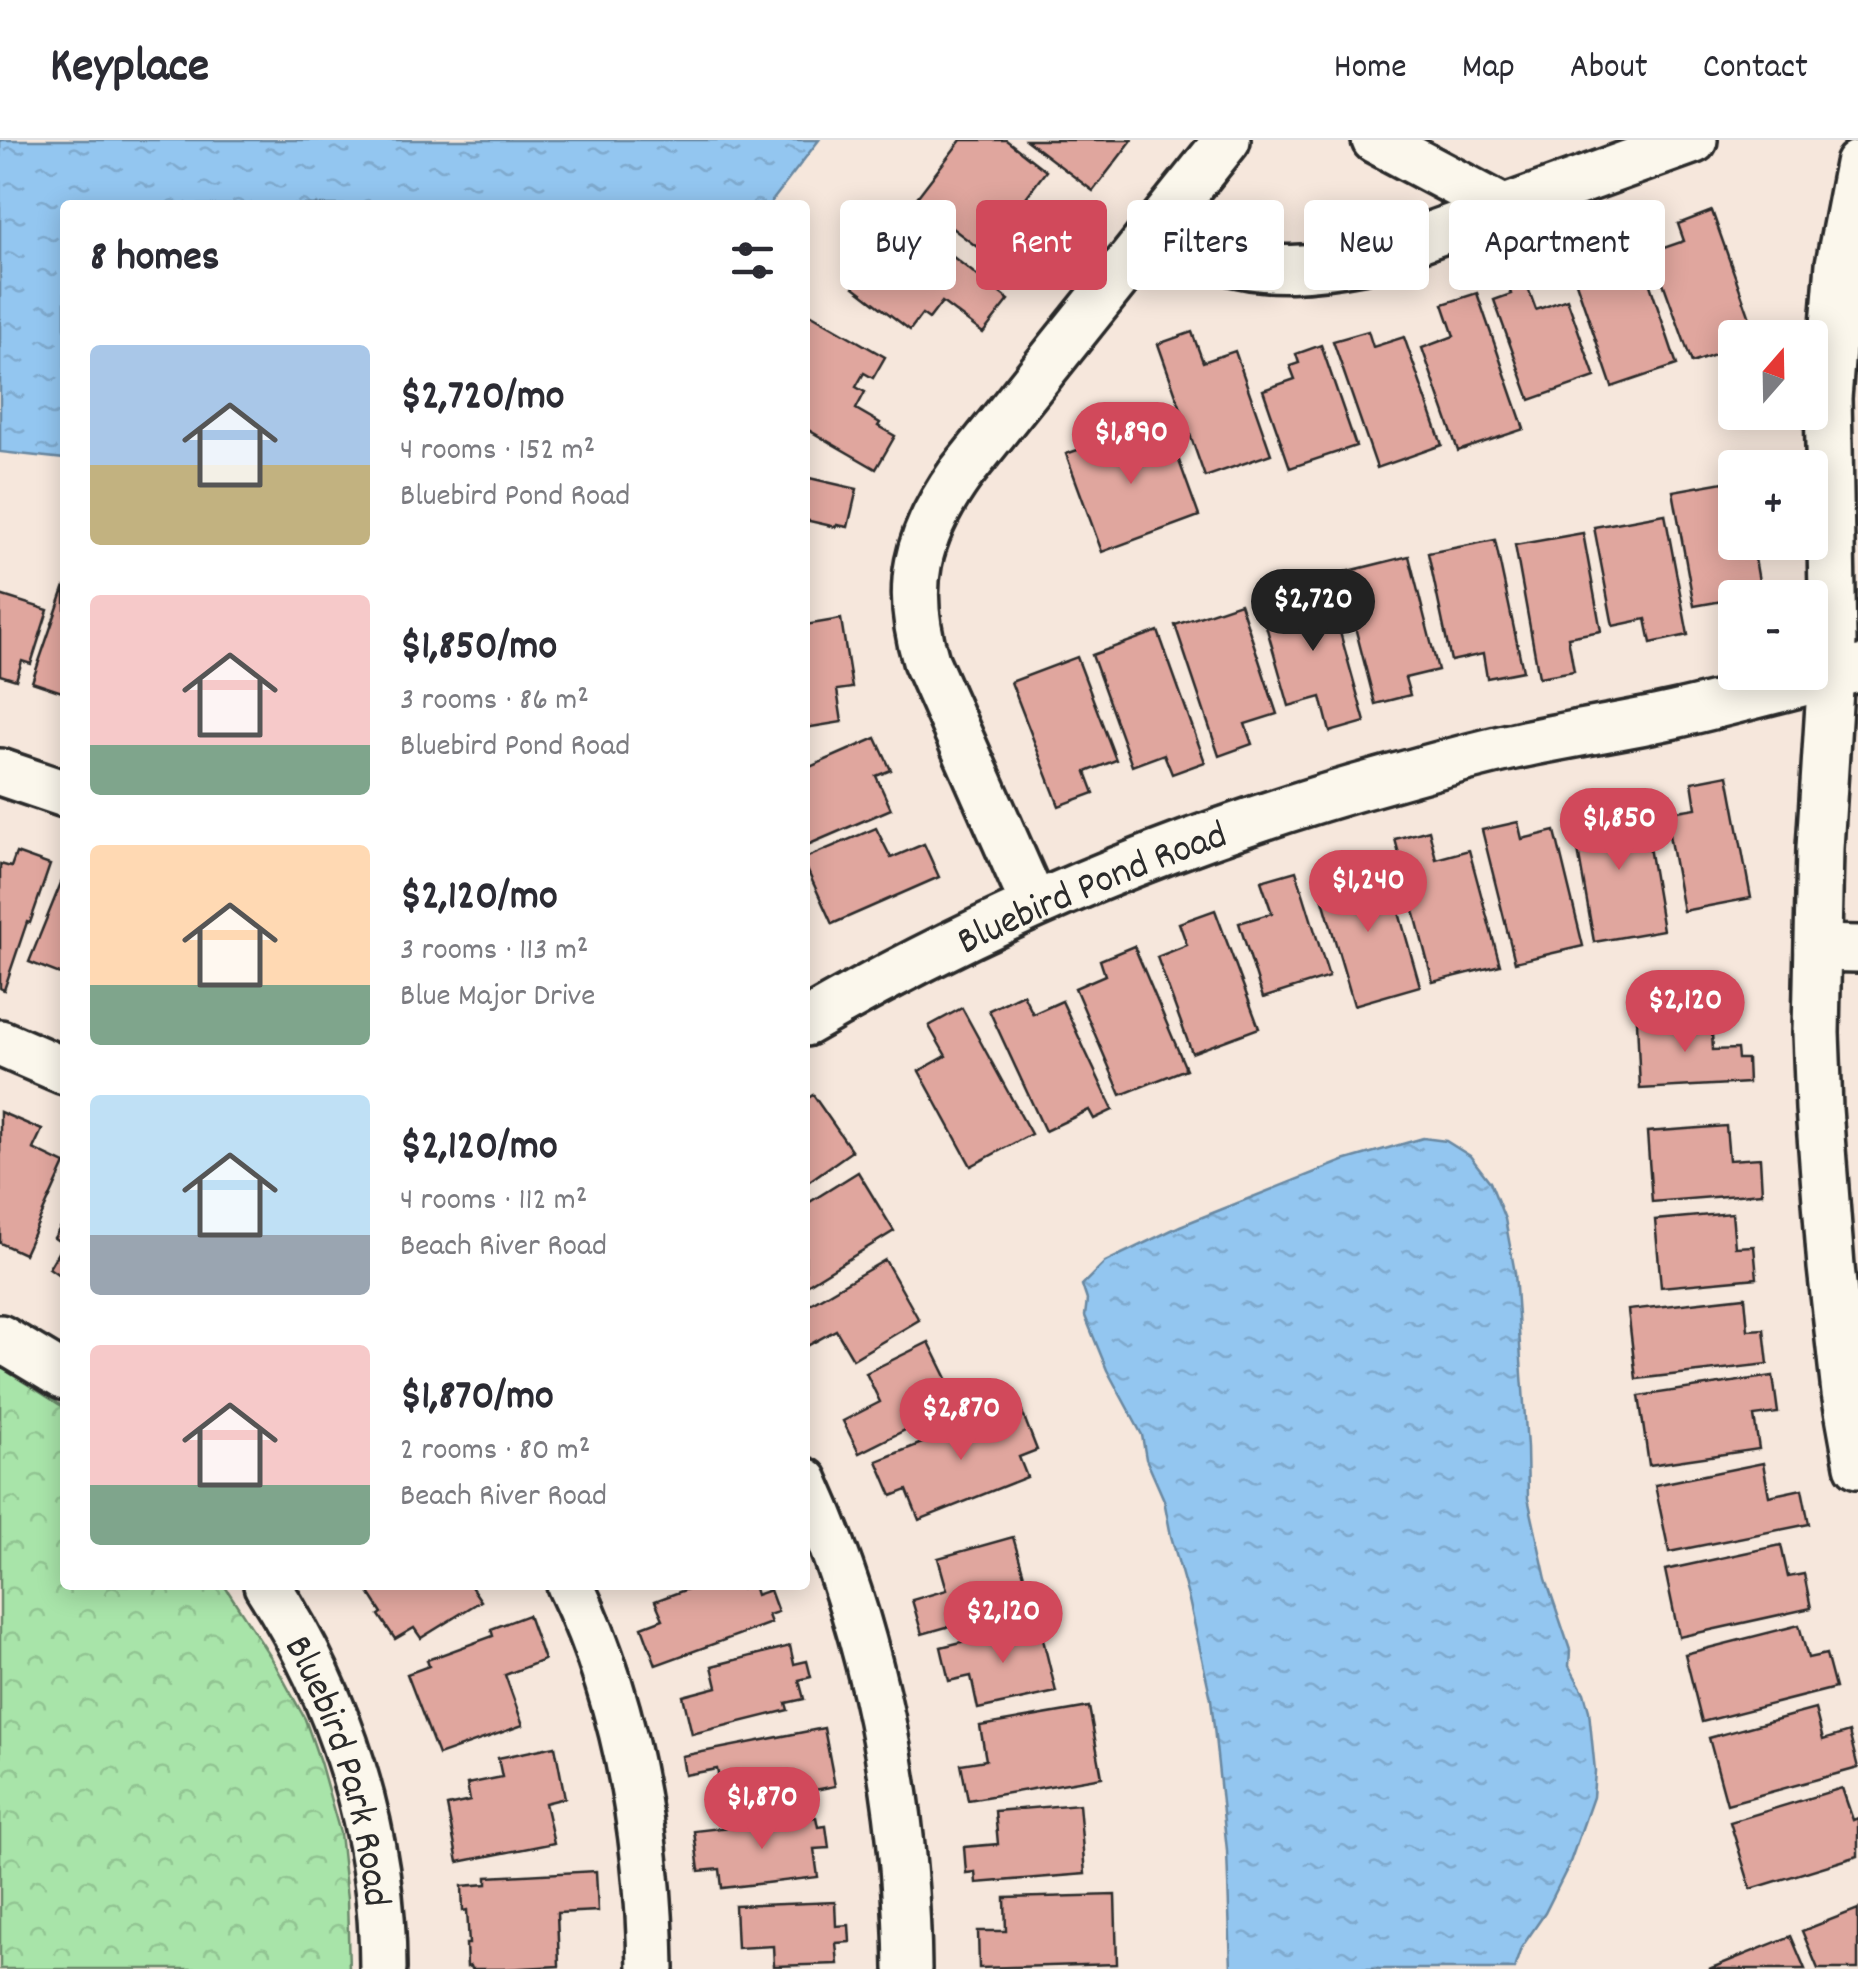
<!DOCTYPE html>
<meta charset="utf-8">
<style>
:root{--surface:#fff;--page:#f2f2f3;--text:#2b2b33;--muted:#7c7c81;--line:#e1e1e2;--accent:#d1495b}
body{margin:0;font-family:Dekko,sans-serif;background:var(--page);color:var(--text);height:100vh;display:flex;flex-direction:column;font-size:38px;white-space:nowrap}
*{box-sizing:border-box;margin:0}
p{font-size:32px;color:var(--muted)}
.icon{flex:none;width:55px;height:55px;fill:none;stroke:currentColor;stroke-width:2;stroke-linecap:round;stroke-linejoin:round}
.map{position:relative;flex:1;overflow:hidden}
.drawer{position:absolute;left:60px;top:60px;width:750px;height:1390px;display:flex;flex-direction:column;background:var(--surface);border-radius:10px;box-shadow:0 5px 25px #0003}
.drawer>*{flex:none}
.guide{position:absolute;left:840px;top:60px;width:868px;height:90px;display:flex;gap:20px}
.needle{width:65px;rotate:20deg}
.tools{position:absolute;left:1718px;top:180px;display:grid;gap:20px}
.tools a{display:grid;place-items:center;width:110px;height:110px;border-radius:10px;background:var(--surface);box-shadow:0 5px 25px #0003;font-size:50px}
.price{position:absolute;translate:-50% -85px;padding:0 22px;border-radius:35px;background:var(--accent);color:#fff;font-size:32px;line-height:65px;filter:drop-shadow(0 2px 5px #0008)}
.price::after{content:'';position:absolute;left:50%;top:60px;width:30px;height:22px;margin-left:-15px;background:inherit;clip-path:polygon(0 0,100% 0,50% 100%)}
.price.selected{background:#222;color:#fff}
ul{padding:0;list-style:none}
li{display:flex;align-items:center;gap:30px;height:250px;padding:0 30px}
li span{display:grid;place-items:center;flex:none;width:280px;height:200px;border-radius:10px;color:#555}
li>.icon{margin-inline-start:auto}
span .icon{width:120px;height:120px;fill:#fffc;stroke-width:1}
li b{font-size:42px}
h2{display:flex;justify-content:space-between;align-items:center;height:120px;padding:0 30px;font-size:42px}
.pill{padding:0 35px;border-radius:10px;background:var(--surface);box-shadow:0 5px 25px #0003;font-size:35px;line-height:90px}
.pill.selected{background:var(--accent);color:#fff}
header{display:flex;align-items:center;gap:60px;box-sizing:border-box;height:140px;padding:0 50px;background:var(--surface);border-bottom:2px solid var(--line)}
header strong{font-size:48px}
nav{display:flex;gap:55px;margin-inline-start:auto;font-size:35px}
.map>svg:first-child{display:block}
.park{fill:url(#park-crowns);stroke:#6a886a;stroke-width:2.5}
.water{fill:url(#water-ripples);stroke:#6988a1;stroke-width:2.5}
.building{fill:#e0a69e;stroke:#2b2b2b;stroke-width:2.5}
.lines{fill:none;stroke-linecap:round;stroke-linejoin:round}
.minor-casing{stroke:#2b2b2b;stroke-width:52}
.minor{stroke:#fbf7ec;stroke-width:45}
.labels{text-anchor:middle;stroke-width:10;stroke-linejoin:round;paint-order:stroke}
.street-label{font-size:40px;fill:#2b2b2b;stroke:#fbf7ec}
</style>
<header>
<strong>Keyplace</strong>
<nav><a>Home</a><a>Map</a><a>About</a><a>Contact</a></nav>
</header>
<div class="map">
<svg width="1858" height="1829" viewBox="0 0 1858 1829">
<defs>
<pattern id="park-crowns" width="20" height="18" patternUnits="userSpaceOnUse" patternTransform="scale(2.5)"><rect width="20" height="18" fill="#a8e4a9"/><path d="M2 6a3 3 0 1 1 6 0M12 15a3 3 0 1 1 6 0" fill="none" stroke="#91c492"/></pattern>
<pattern id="water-ripples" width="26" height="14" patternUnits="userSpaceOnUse" patternTransform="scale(2.5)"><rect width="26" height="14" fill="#93c6f0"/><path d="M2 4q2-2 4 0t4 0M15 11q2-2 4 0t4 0" fill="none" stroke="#7faace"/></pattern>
</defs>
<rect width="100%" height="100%" fill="#f6e7dc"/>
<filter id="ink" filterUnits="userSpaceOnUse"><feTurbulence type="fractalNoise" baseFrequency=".01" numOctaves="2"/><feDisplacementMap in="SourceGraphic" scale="20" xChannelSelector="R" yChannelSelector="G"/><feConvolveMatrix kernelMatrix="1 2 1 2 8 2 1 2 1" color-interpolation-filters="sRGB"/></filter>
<g filter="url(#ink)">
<!-- park -->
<path class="park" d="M0,1227L65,1268V1445H224L272,1519L305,1579L320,1622L340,1693L347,1759L349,1829H0Z"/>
<!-- water -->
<g class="water">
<path d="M0,0H819L769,65H65V319L0,312Z"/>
<path d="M1423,998L1446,1001L1470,1016L1490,1042L1505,1079L1515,1133L1527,1307L1528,1358L1546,1439L1570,1510L1569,1526L1584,1553L1589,1571L1595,1631L1593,1657L1569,1725L1545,1773L1521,1808L1514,1829H1231L1227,1710L1211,1559L1189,1460L1171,1396L1164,1360L1146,1319L1142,1295L1107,1230L1085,1176L1087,1160L1082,1145L1105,1122L1180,1086L1343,1021Z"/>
</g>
<!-- building -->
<g class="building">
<path d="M961,0H1006L1046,31L1008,81L1046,109L1022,141L915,60Z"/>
<path d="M1026,0H1132L1093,51Z"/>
<path d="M1712,71L1757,198H1735V208L1692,223L1652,112L1684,101L1678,84Z"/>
<path d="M905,80L1009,160L983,193L942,162L929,179L922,174L910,190L854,147Z"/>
<path d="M1634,97L1677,225L1612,247L1575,139L1605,129L1599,112L1613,108L1612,105Z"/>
<path d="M1524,137L1536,170L1567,159L1595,237L1530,260L1494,160L1511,154L1507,142Z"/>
<path d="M1477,153L1524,289L1458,311L1422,208L1454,196L1443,164Z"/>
<path d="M810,174L885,217L873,238L864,233L856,247L865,252L856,269L880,283L878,286L895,296L876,329L805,288V182Z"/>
<path d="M1368,191L1373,207L1404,197L1442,305L1377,328L1333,201Z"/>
<path d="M1192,192L1203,222L1235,211L1271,314L1205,337L1158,204Z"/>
<path d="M1321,205L1356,306L1290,328L1263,250L1295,239L1290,226L1299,223L1296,214Z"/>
<path d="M1111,287L1114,297L1132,290L1137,305L1169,293L1199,376L1102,412L1066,314L1089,306L1086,296Z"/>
<path d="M805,337L857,349L848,387L837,385L836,387L805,380Z"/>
<path d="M1735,340V402H1752L1762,458H1735V476L1731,477L1728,460L1694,466L1673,351Z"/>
<path d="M1665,374L1688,495L1651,503L1646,479L1613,486L1594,387Z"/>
<path d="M1583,393L1601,491L1568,497L1574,531L1539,537L1515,405Z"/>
<path d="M1495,400L1523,531L1487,538L1483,514L1451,521L1428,413Z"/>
<path d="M1409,416L1438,530L1405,538L1410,555L1375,564L1341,433Z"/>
<path d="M1326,442L1365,582L1330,592L1321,557L1289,566L1259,461Z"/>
<path d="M65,446V553L32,542Z"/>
<path d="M0,455L48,470L31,524L22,521L16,540L0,535Z"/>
<path d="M1240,463L1277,574L1245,584L1252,604L1219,616L1175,485Z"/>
<path d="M841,479L852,548L837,550L842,582L805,588V485Z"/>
<path d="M1158,491L1205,622L1172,634L1164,614L1132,626L1092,515Z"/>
<path d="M1077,517L1116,620L1086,632L1094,653L1059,666L1011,542Z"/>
<path d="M876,598L891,630L876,636L891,669L805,706V629Z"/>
<path d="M1728,635L1751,758L1683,771L1665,673L1696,668L1692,642Z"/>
<path d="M1641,659L1663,790L1594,802L1574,687L1606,681L1603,665Z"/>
<path d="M1518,682L1522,699L1555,691L1583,806L1515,822L1482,690Z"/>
<path d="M876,688L891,718L924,704L939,737L832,784L805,725V718Z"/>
<path d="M1429,690L1436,719L1469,710L1500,825L1433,842L1395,699Z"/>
<path d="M16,713L50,725L30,783L27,782L4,850L0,848V724L11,727Z"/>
<path d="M1351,726L1356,743L1388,734L1420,846L1354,865L1316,736Z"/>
<path d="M1296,731L1329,837L1263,858L1239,783L1272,773L1261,741Z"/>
<path d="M65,733V836L29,822Z"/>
<path d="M1215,770L1259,888L1192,913L1157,817L1187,805L1179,783Z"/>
<path d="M1134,806L1186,929L1121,955L1075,848L1105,835L1100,820Z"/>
<path d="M1023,854L1033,874L1062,861L1113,970L1094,979L1089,970L1045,991L989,870Z"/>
<path d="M962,868L1031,994L971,1026L919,931L946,916L929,886Z"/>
<path d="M1711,876L1713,910L1737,909L1738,919H1747L1748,943L1640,949L1637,880Z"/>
<path d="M813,955L852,1011L805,1044V960Z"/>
<path d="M0,972L42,990L33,1009L65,1024L24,1114L0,1103Z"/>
<path d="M1726,986L1729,1020L1760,1018L1762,1053L1652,1062L1647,992Z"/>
<path d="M858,1032L894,1091L805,1146V1065Z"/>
<path d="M1732,1073L1735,1107L1754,1106L1757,1138L1661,1147L1655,1080Z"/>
<path d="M65,1080V1139L49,1128L63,1104L54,1098Z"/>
<path d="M885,1120L919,1180L853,1219L836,1190L807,1206L805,1203V1167Z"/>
<path d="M1745,1157L1748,1190L1764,1189L1768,1224L1636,1239L1628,1170Z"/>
<path d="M929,1202L959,1263L859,1313L843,1281L880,1262L866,1233Z"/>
<path d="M1773,1236L1778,1273L1754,1276L1759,1309L1649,1325L1639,1256Z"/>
<path d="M1019,1264L1037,1310L1019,1317L1027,1337L919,1380L907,1350L892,1356L877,1321Z"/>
<path d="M1763,1323L1769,1356L1802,1349L1809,1384L1669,1412L1655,1345Z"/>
<path d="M1013,1397L1032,1463L922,1494L912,1460L947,1450L938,1418Z"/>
<path d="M1781,1405L1788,1437L1804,1434L1811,1468L1679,1497L1665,1430Z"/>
<path d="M370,1445H470L481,1461L421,1498L414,1488L395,1499L379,1475L382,1473L366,1448Z"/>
<path d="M698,1445H740L741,1448L753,1445L756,1455L770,1450L778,1472L768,1475L771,1483L656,1525L642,1487L663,1479L655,1461Z"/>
<path d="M528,1475L544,1520L505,1535L523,1585L438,1615L407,1534L429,1526L427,1520L493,1496L491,1489Z"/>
<path d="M1039,1483L1056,1552L978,1569L971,1536L949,1541L941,1507Z"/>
<path d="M1799,1485L1808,1518L1826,1514L1835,1548L1702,1582L1685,1514Z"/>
<path d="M790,1506L794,1524L807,1521L811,1537L799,1540L804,1559L786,1563L788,1570L692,1594L683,1556L717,1547L712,1526Z"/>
<path d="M1089,1567L1102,1637L968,1660L961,1624L986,1620L980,1586Z"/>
<path d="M1815,1569L1823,1600L1849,1592L1858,1628L1727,1664L1709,1598Z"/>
<path d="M824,1588L835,1646L725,1668L717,1629L685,1635L682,1616Z"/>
<path d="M555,1606L565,1658L545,1663L554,1703L458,1722L447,1666L470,1661L467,1644L502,1637L498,1618Z"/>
<path d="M1842,1648L1853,1680L1858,1678V1716L1751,1749L1730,1682Z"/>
<path d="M1079,1664L1085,1734L976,1743L975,1732L966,1733L964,1707L998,1704L995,1671Z"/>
<path d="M816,1677L818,1687L826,1686L829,1708L814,1709L818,1737L722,1748L720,1729L699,1731L694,1691Z"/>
<path d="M596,1731L598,1771L557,1773L559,1826L503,1829H471L470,1826L467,1827L466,1804H469L467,1770L463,1771L462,1746L487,1744V1737Z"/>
<path d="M1115,1755L1117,1824L979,1828L978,1791H1006L1005,1758Z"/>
<path d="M835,1762L836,1786L849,1785L850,1802L836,1803L838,1824L774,1826L773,1806L737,1808L735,1766Z"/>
<path d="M1858,1769V1829H1818L1802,1791Z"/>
<path d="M1791,1796L1805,1829H1709Z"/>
</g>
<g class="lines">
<!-- minor casing -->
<g class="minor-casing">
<g id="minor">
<path d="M1375,0L1503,68"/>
<path d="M1858,24L1839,124L1828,258L1833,501L1820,708L1816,893L1819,969L1831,1127L1845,1253L1858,1325"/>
<path d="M1157,88C1178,99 1199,111 1221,119C1267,134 1315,129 1361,120L1694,0"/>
<path d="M0,632L65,654"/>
<path d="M1034,765L926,521C904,447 916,396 961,333L1227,0"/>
<path d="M1818,808L1858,809"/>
<path id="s1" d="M805,883C989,776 1187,694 1392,638C1431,627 1470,616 1510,607C1564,595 1619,587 1674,575C1735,561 1797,544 1858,529"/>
<path d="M0,903L65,931"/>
<path d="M0,1198L65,1237"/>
<path d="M805,1341C874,1492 906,1663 908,1829"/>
<path id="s2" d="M267,1445C341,1560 383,1692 383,1829"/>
<path d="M570,1445C627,1564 649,1698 651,1829"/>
</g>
</g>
<!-- minor -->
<use href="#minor" class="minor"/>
</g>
</g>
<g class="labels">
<!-- street labels -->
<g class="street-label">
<text dy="14" stroke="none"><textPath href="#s1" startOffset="318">Bluebird Pond Road</textPath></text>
<text dy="14" stroke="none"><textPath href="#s2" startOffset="202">Bluebird Park Road</textPath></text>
</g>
</g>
</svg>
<div class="tools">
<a><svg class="needle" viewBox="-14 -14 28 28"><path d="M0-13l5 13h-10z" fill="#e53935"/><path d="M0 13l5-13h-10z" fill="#7c7c81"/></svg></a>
<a>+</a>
<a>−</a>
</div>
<b class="price" style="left:1131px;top:347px">$1,890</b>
<b class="price selected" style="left:1313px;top:514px">$2,720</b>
<b class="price" style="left:1619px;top:733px">$1,850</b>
<b class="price" style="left:1368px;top:795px">$1,240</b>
<b class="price" style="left:1685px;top:915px">$2,120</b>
<b class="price" style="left:961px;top:1323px">$2,870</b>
<b class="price" style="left:1003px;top:1526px">$2,120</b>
<b class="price" style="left:762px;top:1712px">$1,870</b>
<div class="guide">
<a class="pill">Buy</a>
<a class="pill selected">Rent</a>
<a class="pill">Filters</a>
<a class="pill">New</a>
<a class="pill">Apartment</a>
</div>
<section class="drawer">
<h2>8 homes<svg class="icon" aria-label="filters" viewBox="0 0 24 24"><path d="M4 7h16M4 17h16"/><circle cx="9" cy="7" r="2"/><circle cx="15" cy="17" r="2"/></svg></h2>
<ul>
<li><span style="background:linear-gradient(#a9c7e8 60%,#c2b280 0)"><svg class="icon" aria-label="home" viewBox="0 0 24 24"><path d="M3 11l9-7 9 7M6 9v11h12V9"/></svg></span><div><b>$2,720/mo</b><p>4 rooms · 152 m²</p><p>Bluebird Pond Road</p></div></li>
<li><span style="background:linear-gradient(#f6c9c9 75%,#7fa58c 0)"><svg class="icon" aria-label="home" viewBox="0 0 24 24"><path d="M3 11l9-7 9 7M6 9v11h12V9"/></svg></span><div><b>$1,850/mo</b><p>3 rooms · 86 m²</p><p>Bluebird Pond Road</p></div></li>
<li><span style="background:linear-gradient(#ffd9b3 70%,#7fa58c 0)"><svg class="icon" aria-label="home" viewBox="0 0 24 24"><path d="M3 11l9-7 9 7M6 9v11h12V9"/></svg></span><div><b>$2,120/mo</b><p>3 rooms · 113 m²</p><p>Blue Major Drive</p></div></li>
<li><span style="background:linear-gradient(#bfe0f5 70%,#9aa5b1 0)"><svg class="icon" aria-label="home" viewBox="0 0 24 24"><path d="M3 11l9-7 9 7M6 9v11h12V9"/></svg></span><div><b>$2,120/mo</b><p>4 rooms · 112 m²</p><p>Beach River Road</p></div></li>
<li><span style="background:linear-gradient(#f6c9c9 70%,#7fa58c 0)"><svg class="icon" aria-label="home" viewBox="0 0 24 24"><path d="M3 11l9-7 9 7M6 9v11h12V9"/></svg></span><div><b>$1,870/mo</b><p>2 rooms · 80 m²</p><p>Beach River Road</p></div></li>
</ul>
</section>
</div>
